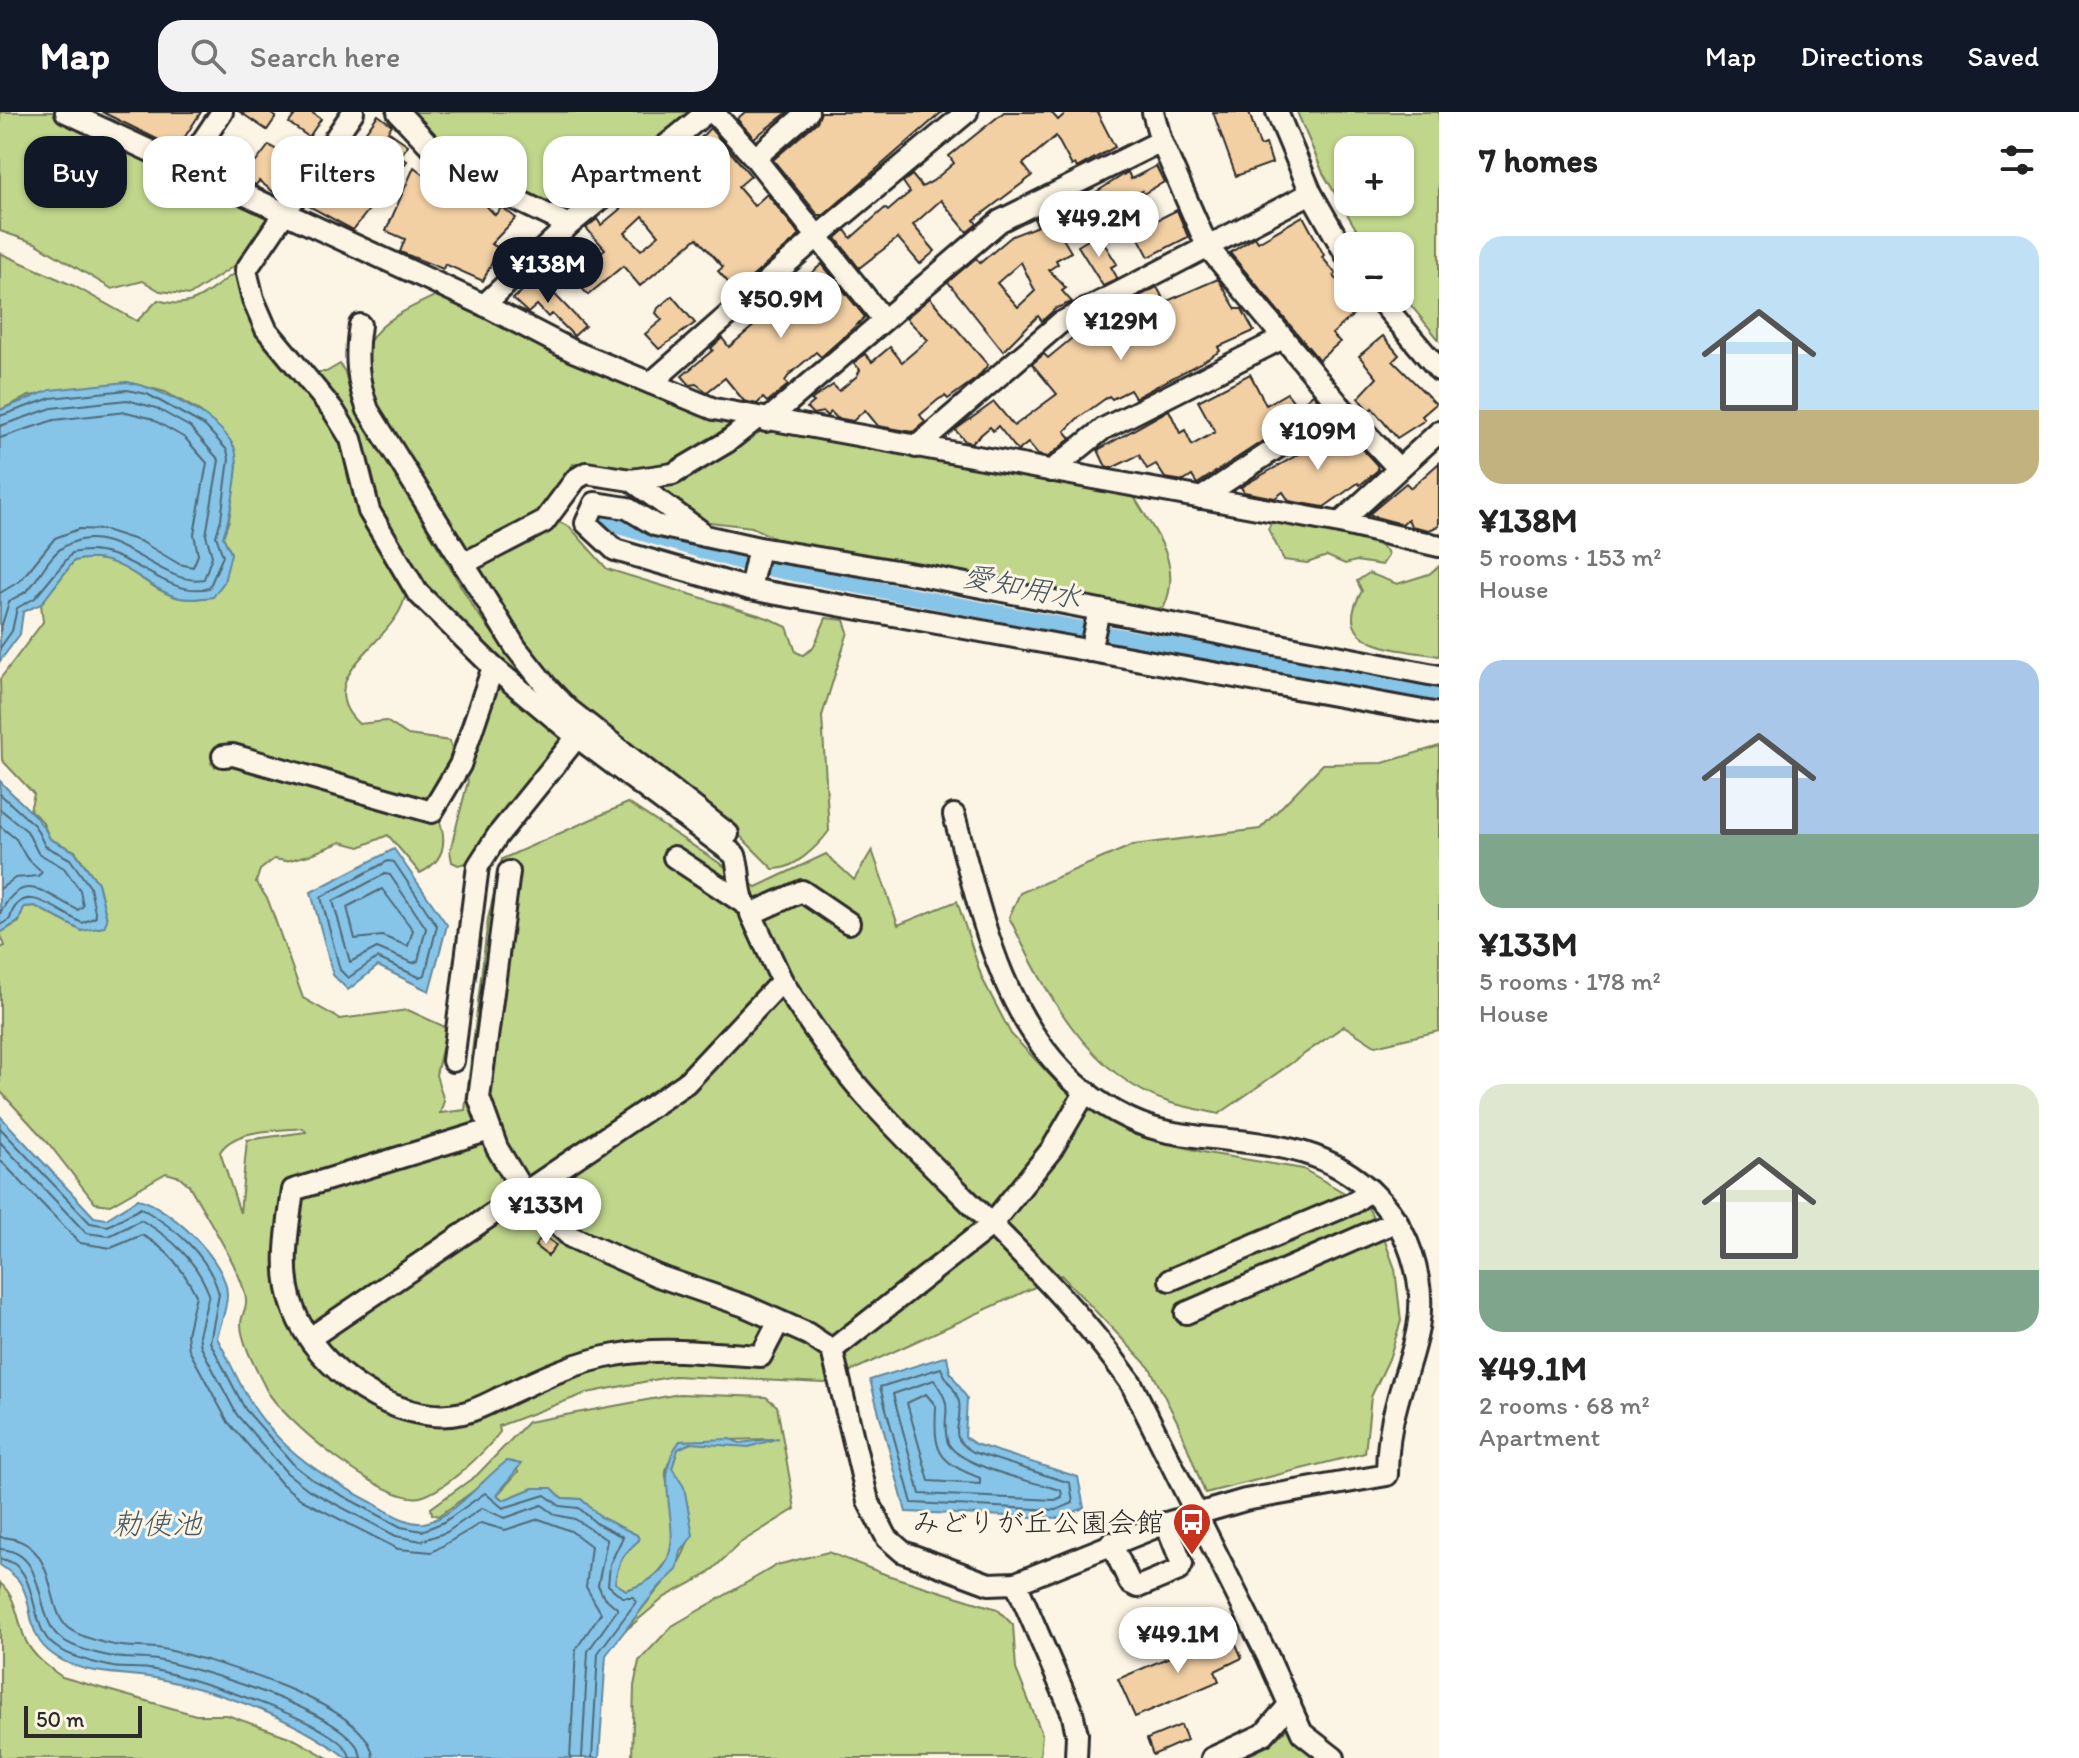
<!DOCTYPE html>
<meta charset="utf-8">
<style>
:root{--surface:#fff;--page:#f2f2f2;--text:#222;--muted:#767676;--accent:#111827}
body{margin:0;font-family:Itim,"Klee One",sans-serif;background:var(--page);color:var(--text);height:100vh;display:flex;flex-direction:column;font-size:30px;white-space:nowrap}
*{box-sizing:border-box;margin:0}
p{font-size:26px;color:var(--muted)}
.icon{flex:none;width:44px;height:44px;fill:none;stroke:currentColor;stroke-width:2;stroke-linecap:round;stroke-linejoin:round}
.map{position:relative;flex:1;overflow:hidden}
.panel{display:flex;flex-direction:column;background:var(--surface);width:640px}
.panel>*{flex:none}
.top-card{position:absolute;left:24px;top:24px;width:760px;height:72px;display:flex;gap:16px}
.controls{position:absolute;left:1334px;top:24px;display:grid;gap:16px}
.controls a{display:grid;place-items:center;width:80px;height:80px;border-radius:16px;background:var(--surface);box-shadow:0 2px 6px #0004;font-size:40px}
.scale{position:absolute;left:24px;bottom:20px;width:118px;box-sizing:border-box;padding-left:8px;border:4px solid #2b2b2b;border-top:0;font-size:22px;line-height:28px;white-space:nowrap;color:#2b2b2b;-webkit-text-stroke:6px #fcf5e5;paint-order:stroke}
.price{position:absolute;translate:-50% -68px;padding:0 18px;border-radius:28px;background:#fff;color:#222;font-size:26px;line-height:52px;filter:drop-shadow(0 2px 4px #0008)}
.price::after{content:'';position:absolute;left:50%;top:48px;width:24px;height:18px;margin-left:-12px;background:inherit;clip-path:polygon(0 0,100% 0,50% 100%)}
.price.on{background:var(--accent);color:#fff}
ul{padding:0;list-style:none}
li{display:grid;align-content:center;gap:16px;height:424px;padding:0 40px}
li span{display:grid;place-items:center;height:248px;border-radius:24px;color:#555}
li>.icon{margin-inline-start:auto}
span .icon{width:144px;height:144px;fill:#fffc;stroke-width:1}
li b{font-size:34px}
h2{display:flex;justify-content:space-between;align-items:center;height:96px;padding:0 40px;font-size:34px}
.chip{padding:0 28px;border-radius:24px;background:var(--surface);box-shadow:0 2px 6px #0004;font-size:28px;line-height:72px}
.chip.on{background:var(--accent);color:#fff}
header{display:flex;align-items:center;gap:48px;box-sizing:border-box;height:112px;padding:0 40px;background:var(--accent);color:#fff}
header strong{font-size:38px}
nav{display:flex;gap:44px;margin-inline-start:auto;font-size:28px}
.search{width:560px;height:72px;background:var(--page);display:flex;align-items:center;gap:20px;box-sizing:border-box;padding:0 28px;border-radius:24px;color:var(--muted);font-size:30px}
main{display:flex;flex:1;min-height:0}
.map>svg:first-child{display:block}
.green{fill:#c0d68b;stroke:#76805b;stroke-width:2;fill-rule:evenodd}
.water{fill:#87c5e8;stroke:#62879c;stroke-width:2}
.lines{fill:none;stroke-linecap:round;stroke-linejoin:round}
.shore{stroke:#506977;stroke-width:2}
.canal{stroke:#87c5e8;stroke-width:16}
.building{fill:#f3d0a4;stroke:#2b2b2b;stroke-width:2;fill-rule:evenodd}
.minor-casing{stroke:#2b2b2b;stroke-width:26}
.minor{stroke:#fcf5e5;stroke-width:20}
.labels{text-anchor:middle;stroke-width:6;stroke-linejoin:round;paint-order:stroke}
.poi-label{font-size:28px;fill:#2b2b2b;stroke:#fcf5e5;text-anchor:end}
.water-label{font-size:30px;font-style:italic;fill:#475964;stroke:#fcf5e5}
</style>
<header>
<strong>Map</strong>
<div class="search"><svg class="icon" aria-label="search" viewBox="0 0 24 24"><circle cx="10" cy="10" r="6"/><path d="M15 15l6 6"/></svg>Search here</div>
<nav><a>Map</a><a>Directions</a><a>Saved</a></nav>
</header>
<main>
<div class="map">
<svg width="1439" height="1646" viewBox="0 0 1439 1646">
<rect width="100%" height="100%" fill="#fcf5e5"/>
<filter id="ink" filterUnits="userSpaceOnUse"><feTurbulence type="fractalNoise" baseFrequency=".0125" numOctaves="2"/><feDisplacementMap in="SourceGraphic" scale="16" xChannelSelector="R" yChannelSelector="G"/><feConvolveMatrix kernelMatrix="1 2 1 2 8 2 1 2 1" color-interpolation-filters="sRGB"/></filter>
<g filter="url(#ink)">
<!-- green -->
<g class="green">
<path d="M0,0H52L151,49L165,63L193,77L217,81L268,104L243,148L190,183L160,179L143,169L112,177L35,131L0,119Z"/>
<path d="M406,0H695L579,99L565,102L451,50Z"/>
<path d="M1297,0H1439V228L1400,180V134H1366L1323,61ZM1348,38H1400V90H1348Z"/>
<path d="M0,141L74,174L137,209L158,188C193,199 204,182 232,163H240L335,314L406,479C402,528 306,563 359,612L386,609L408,623L450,629C458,651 437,676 425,695L222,640L211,651L215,655L222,649L439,707C448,731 443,750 420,761L388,723L360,735L341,730L309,743L286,749L274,747L260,758L256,770L268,788L303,886L340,907L408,898L443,914L446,919L436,963L444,989L440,1001L465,998L488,807L502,747L628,691L756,775L826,742L854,768L872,738L898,813L957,789L982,866L1011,922L1061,975L1135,1023L1207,1041L1303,1057L1367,1094L1382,1121L1395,1157L1401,1209L1389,1247L1371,1285L1365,1341L1205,1381L1178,1311L1150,1256L1061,1163L825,1271L674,1264L587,1281L499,1314L500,1320C485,1340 445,1379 420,1385C386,1393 280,1307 265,1275C257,1259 241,1230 241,1212C241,1204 247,1196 246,1188C244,1162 203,1099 189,1073L180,1065L166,1061L110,1093L95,1091L49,1032L0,979V836L5,834L0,821L19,810L24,795L35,794L82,819L107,808L98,771L75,739L50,727L42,709L30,698L34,682L2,648L0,567L43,510L41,492L74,449C122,437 144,478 180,486C190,488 203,486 213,485L231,441L223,425L229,408L237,355L234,334L198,298L165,280L127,270L29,284L0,298ZM303,1016L306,1020L247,1028L240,1101L220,1040C235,1016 279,1019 303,1016Z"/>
<path d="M441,181L746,310L659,360L573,352L546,396L536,407L469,441L462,437C439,398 345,269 370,229C383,206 418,192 441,181Z"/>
<path d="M340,252L345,260L353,291L475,498L526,565L580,614L451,509L397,442L313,260H326Z"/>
<path d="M755,313L1132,381C1153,419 1184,450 1164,495L1140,501L853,446L776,427L752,415L701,409L641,370Z"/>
<path d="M557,409L570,415L607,457L768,506L787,515L796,540L803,543L813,536L826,506L844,508L848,520L822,604L829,719C818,734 793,759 773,757L735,719L605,619L533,549L476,452Z"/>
<path d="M1272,409L1372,428L1387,439L1388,444L1382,453L1356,449L1345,452L1327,444L1307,451L1284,448L1268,417Z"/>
<path d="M1439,454V544C1401,537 1327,537 1362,479L1357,469L1369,461L1397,472L1429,462Z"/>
<path d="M494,565L566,623L474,749L458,753L452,750L450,739L468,669L464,658Z"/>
<path d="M1439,634V919L1375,934L1344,914L1219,1002C1203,998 1186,995 1171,991C1088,965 1044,877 1009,805L1020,781L1133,733L1260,717L1323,652L1383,651Z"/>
<path d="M679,1282L766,1285L777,1294L795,1397L740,1431L708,1462L665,1485L626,1518C669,1456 717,1437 672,1356L678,1337C704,1319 739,1342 770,1327L680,1329C676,1339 664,1355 666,1364C673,1412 687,1461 626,1478L615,1471C618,1450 622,1442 639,1428L637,1423L602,1406L581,1387L562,1386L552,1376H533L504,1388L497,1383L518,1360L514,1350L507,1349L479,1375L439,1404L432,1402L431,1396L477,1363L528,1310Z"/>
<path d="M828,1440L887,1463L997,1497L1013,1513L1016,1557L1042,1622L1040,1646H632L634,1574L639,1549L672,1514L777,1453Z"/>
<path d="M0,1471C17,1485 17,1509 26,1529C33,1544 48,1555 62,1565L196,1603H227L292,1626L328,1646H0Z"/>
<path d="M1290,1613L1322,1646H1243L1270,1633Z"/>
</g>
<!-- water -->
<g class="water">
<path d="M127,270C159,276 224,306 235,338C241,354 229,408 223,425L231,441L224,470L213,485C203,486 190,488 180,486C144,477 121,437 74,449L41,492L23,500L20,522L0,549V298L50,278Z"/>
<path d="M0,669C18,690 39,702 50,727L74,739L98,771L107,808L104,815L82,819L35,794L24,795L19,809L0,821Z"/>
<path d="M394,737L447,813L429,879L378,854L348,878L333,863L311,780Z"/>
<path d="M0,1004L94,1105L106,1107L138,1087C169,1094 228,1150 227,1183C227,1197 220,1213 217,1226C229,1247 238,1270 251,1291C281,1339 325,1366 373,1391C387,1399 407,1413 424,1411C454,1406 484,1365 507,1349L521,1352L497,1383L503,1388L533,1376H552L562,1386L581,1387L602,1406L637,1423L639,1428C623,1442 618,1450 615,1471L626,1478C714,1453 640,1376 680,1329L730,1327L740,1331L779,1326L749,1335L690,1331L678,1337L672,1356L684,1375L693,1423L681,1440L677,1458L658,1476L606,1543L599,1646H347C292,1605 222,1580 155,1566C122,1560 84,1564 55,1544C23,1523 36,1493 19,1469C14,1463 6,1457 0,1453Z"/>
<path d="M947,1244L950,1260L967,1286L965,1325L975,1332L1078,1365L1084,1396L1059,1406L906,1400L870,1268Z"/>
</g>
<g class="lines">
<!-- shore -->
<g class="shore">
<path d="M0,304L51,286L127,278L147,282L205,314L227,338L229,347L221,407L216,424L223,444L209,476C160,487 127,427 72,441L35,486L17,496L12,519L0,536"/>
<path d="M0,314L52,296L127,288L156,296L190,315L219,348L206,423L212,444L204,467C161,476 114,405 65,434C50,442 40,464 29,477C24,483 15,484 9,490L0,519"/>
<path d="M0,326L54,308L126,300L150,306L185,326L207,351L194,422L198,443L193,455L179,452L142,430L105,418L79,417L55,426L20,469L0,481"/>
<path d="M0,682L35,714L45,734L70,747L90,775L96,805L82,811C59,800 20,765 10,807L0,813"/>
<path d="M0,697L27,719L38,741L64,756L80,778L83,794L78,798C45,782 22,756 0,802"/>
<path d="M0,714L16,727L26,745L42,760L38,764L15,766L0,777"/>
<path d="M388,749L394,750L437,814L425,863L419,865L377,846L348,866L340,858L321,785Z"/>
<path d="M385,762L390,763L426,816L418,849L413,851L377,836L350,850L333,789Z"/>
<path d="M382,777L413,818L408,834L382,824L355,827L347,795Z"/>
<path d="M0,1016L90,1111L108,1114L141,1096C175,1116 208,1142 219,1182L210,1230L245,1297L295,1354L313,1368L401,1415L422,1419L444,1410L485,1381L503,1396L545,1383L560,1394L579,1396L597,1412L623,1425L610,1452L608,1473L622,1485H633L636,1490L598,1541L592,1646"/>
<path d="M0,1030L86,1121L109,1124L141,1108C172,1126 196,1148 209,1182L199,1223L201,1235L237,1303L287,1361L309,1378L396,1424L421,1429L447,1420L482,1396L505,1406L542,1393L556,1403L575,1407L607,1428L598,1473L603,1484L618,1497L588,1539L582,1646"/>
<path d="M0,1048L80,1131L111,1136L142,1123C168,1137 183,1157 196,1183L187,1222L189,1238L228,1310L282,1372L302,1388L398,1437L432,1440L481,1411L505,1418L539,1407L571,1419L591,1434L586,1475L601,1501L576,1537L570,1646"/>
<path d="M941,1256C945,1267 957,1278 959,1290C963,1315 945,1323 973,1340L1070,1371L1073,1391L1056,1398L912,1391L880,1275Z"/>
<path d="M934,1268C956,1299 941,1299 947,1328C952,1353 1037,1371 1061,1378L1062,1385L1055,1388L920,1382L893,1282Z"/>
<path d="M926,1282L936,1294C934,1339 936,1349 980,1366V1372L929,1369L907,1291Z"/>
<path d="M0,1425C60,1427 44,1496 68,1516C79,1525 101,1530 114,1533C130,1536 147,1534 163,1537C209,1547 371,1592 373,1646"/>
<path d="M0,1437C47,1440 34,1498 57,1523C69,1535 98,1542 114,1545C128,1547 143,1546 157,1548C196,1556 358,1602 361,1646"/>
<path d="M0,1447C39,1451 28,1509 51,1531C65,1544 94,1551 113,1555C127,1557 141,1555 155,1558C188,1565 347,1612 350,1646"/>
</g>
<!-- canal -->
<path class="canal" d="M598,408L751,453L1113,523L1439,581"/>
</g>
<!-- building -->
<g class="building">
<path d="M102,0H201L177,37Z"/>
<path d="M240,0H268L276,5L267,18Z"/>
<path d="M297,0H311L321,7L309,25L289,11Z"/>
<path d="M745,0H788L754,26L737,7Z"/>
<path d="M821,0H942L824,103H818L773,48L817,10Z"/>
<path d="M1004,0H1051L1058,8L1067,0H1097L1115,35L1077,56L1075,52L1072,54L1056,24L1023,52L1032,64L974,108L977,112L967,120L941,88L913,113L935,139L920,152L898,126L859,156L836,126L845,118L851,126L885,96L888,99L910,80L903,70L912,63L922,75L933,69L954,51L949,44Z"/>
<path d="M1213,0H1249L1260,34L1266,32L1272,51L1236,64Z"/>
<path d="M378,3L392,13L388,19L408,33L400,45L407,49L353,118L307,93L322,70L336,51L340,55Z"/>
<path d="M710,16L751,64L738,75L754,94L767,82L800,123L736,179L718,159L723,155L697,126L640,174L623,154L588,183L561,152L556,157L549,149L564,135L581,157L605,137L586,116L597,107L601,113L631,88L626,83L667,50L669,53L692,35ZM643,104L659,123L641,138L625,121Z"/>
<path d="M230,32L256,50L269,33L301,54L279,84L259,69L256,73L214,54Z"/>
<path d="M1156,54L1164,70L1143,82L1142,79L1095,106L1085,87L1128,60L1131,67Z"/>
<path d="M414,55L436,72L438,69L476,83L495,103L502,95L516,106L491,132L499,136L483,169L445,152L443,157L400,140L405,127L386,119Z"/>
<path d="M1177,98L1188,125L1149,145L1135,119Z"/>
<path d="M1047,100L1071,140L1056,148L1058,152L1049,158L1066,176L1062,179L1072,190L1056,196L1042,209L1038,204L1003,239L948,170L976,146L980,151L1012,124L1038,114L1034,107ZM1021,150L1035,179L1018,195L997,171Z"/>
<path d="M1303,104L1324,143L1322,145L1336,162L1334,164L1348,181V186H1353L1361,196L1332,222L1340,230L1319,248L1230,141L1255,125L1258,130Z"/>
<path d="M1098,122L1117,152L1111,155L1118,167L1103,174L1078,134Z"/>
<path d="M822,152L865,205L847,222L821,245L816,240L790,262L785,269L788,273L767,290L763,286L757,292L744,289L725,266L707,280L696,272L690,273L682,264L713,238L711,236L722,226L729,235L786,186L780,175L789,167L795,175Z"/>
<path d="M538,165L585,214L574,224L552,202L548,205L537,193L528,201L513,187Z"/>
<path d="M1218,167L1236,197H1242L1254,219L1218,235L1220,239L1204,249L1135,286L1130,278L1112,287L1109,284L1077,307L1065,319L1071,326L1048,345L1038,343L1028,331L1018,339L998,314L993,319L990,315L971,331L965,329L955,318L994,290L1014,314L1057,282L1032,252L1044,242L1048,246L1077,222L1080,228L1119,209L1117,206L1132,198L1128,190L1157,175L1165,190Z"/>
<path d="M672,184L695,211L659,237L645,222L662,208L656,201L658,196Z"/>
<path d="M930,186L988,253L977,266L948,287L945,284L939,287L920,303L925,310L913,320L878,314L865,298L853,309L837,306L831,300L827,304L823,300L813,302L807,296L814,290L811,288L833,273L839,279L857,264L860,258L854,251L865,242L872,250L890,235L902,250L928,228L906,206Z"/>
<path d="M1383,224L1399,243L1393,249L1436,292L1422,304L1425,308L1397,326L1372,296L1369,299L1358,286L1377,266L1359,244Z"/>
<path d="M1250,262L1266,293L1287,281L1298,295L1313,282L1321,291L1197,372L1192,364L1184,369L1165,366L1156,352L1147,357L1139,343L1112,356L1106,355L1098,338L1169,298L1180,321L1185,318L1192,333L1215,320L1198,289Z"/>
<path d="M1340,313L1377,353L1378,358L1360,373L1358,371L1324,395L1289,389L1283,380L1275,386L1244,380L1241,375L1327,326L1325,322Z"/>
<path d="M1439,351V414L1429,418L1411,414L1408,407L1402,412L1368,403L1406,371L1411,376Z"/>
<path d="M543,1123L556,1133L548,1144L535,1134Z"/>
<path d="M1232,1523L1242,1546L1215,1559L1219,1569L1135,1605L1118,1567L1202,1531L1204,1536Z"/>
<path d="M1181,1613L1187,1628L1153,1643L1147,1627Z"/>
</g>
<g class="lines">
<!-- minor casing -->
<g class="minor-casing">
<g id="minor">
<path d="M66,0L484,193L573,239L714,297L1340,411L1439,434"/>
<path d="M353,0L246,158L253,187L266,217L333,298L351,327L369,399L417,480L493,555L577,625L735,743C740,759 738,772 743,788"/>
<path d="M398,0L452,57L569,113"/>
<path d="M713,0L755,46L883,207"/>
<path d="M1153,0L1161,29L1207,134L1340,294L1397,355"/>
<path d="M1277,0L1311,81L1348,146"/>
<path d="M755,46L808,0"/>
<path d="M185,55L222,0"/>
<path d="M1378,186L1439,258"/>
<path d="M484,193L569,113L707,0"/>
<path d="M360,213C355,245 357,268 368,298L516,536L546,574L568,597L728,722"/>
<path d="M651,271L817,125L967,0"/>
<path d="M766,309L1000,109L1161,29"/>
<path d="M916,335L1060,211L1311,81"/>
<path d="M1051,359L1103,317L1283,226"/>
<path d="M631,368L699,418"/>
<path d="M1201,386L1340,294"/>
<path d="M1340,411L1439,320"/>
<path d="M463,452L544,410L576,367L586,361L631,368L673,362L727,330L756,307"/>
<path d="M750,477L759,436"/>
<path d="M1090,539L1099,498"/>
<path d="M1439,564L920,463L759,436L655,413L627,396L595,391L586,411L615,438L750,477L1439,602"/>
<path d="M223,644L233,643L432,700L460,653L493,555"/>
<path d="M674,745L745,792"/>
<path d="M509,760L479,986L497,1036L524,1081L571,1125L658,1164L745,1194L808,1222L832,1238L868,1389L887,1426L903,1440L989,1472L1016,1471L1166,1411L1245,1388L1387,1363C1387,1339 1390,1314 1397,1291C1408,1249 1427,1211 1418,1167C1412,1134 1398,1105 1374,1082C1313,1022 1241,1035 1164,1019C1132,1012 1098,992 1074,970C999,901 980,796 954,703"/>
<path d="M782,869C807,908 834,948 865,983C952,1080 1056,1164 1131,1271L1268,1545L1302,1621L1334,1646"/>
<path d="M453,949L478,754L498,723L577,625"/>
<path d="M490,1018L293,1078C288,1116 279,1160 294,1198C316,1257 398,1316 463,1301C478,1298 494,1288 508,1282C542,1266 578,1249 616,1243C665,1234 712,1242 761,1244L778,1211"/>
<path d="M1170,1168L1353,1091L1370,1078"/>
<path d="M1186,1201L1397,1109"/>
<path d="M310,1226L686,971L782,869L751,802L802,779L849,811"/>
<path d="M832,1238L990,1114L1052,1037L1086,979"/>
<path d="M1111,1431L1130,1471L1138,1475L1179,1458L1182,1452L1166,1411"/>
<path d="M1016,1471L1072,1600L1077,1622L1076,1646"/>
<path d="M1212,1646L1264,1622L1290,1592"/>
</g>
</g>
<!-- minor -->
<use href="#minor" class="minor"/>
</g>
</g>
<!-- icons -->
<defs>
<g id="bus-pin" transform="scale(2)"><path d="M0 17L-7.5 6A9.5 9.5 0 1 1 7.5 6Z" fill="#c8321e" stroke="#fcf5e5"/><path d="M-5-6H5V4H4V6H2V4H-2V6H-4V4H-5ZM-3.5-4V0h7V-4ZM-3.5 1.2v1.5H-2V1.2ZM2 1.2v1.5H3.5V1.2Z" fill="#fff"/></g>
</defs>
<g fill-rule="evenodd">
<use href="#bus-pin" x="1192" y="1410"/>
</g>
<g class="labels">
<!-- poi labels -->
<g class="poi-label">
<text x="1164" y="1420">みどりが丘公園会館</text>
</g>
<!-- water labels -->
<g class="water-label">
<text transform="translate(1022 475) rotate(11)" y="10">愛知用水</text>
<text x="157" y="1422">勅使池</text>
</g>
</g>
</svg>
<div class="controls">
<a>+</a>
<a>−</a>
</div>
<div class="scale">50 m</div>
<b class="price" style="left:1099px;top:147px">¥49.2M</b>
<b class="price on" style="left:548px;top:193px">¥138M</b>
<b class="price" style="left:781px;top:228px">¥50.9M</b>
<b class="price" style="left:1121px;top:250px">¥129M</b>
<b class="price" style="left:1318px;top:360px">¥109M</b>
<b class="price" style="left:546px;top:1134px">¥133M</b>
<b class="price" style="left:1178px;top:1563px">¥49.1M</b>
<div class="top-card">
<a class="chip on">Buy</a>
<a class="chip">Rent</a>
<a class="chip">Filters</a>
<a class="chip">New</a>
<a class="chip">Apartment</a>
</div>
</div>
<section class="panel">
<h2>7 homes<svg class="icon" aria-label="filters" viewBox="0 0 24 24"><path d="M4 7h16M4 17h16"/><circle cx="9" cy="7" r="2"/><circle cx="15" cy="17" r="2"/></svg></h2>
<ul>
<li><span style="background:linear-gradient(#bfe0f5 70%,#c2b280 0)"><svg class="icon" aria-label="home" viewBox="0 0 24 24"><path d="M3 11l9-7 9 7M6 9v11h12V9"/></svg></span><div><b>¥138M</b><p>5 rooms · 153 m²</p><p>House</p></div></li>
<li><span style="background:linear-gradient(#a9c7e8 70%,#7fa58c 0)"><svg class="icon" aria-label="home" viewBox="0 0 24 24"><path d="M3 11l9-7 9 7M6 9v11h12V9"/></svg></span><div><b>¥133M</b><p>5 rooms · 178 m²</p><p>House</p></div></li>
<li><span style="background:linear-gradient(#dfe7d0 75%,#7fa58c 0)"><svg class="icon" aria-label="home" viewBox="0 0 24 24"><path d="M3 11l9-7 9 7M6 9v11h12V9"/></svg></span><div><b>¥49.1M</b><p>2 rooms · 68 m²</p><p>Apartment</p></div></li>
</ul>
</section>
</main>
